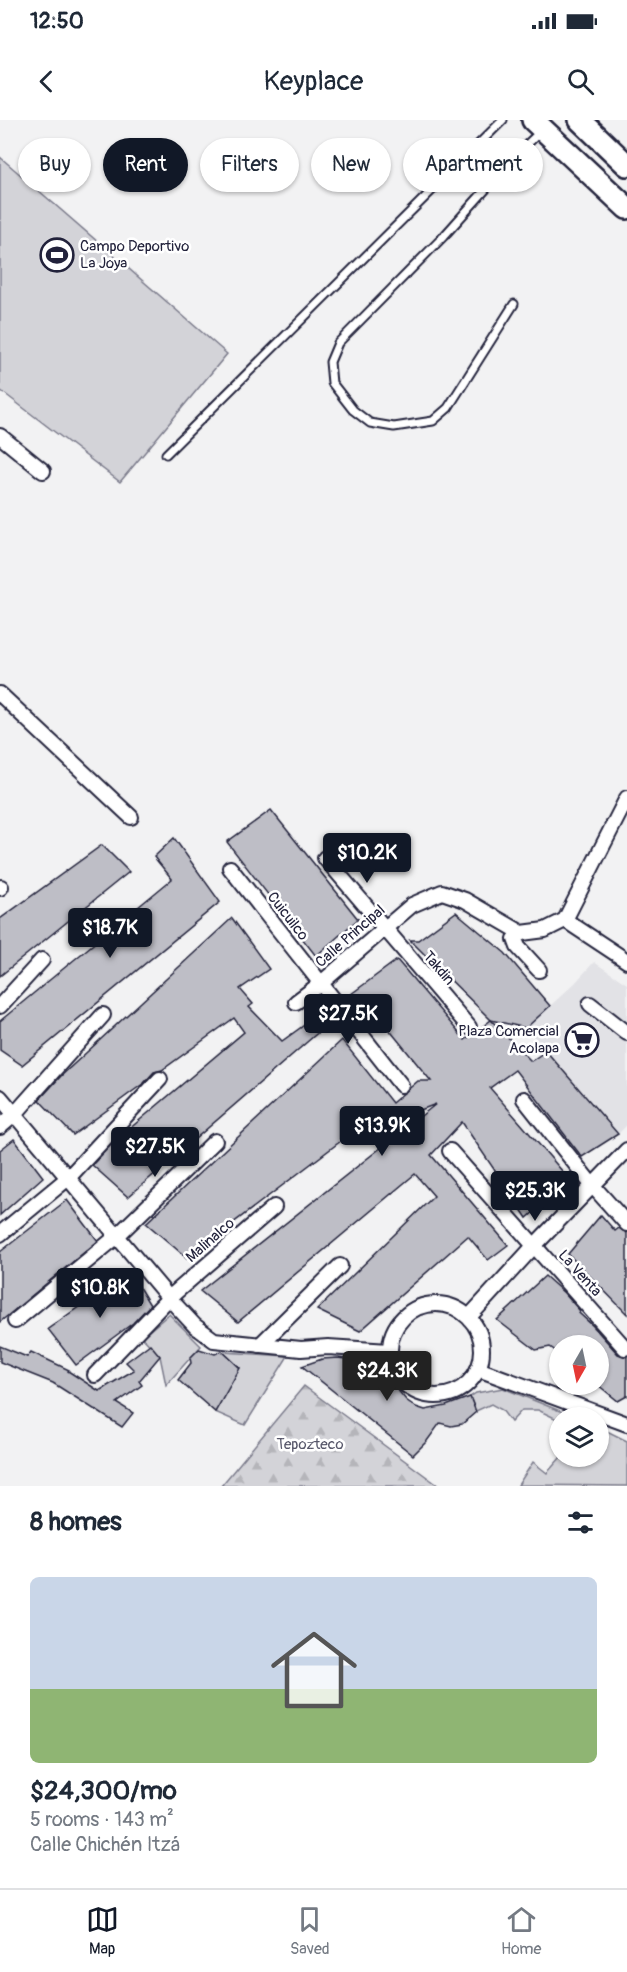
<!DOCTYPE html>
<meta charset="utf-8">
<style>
:root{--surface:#fff;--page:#f6f6f7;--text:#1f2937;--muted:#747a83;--line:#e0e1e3;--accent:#111827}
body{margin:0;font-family:Pangolin,sans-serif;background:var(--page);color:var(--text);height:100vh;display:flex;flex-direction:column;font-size:22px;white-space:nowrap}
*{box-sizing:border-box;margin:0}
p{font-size:20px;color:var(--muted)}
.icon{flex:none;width:33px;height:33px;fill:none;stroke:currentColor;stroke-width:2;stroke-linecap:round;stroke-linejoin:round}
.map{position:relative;height:1366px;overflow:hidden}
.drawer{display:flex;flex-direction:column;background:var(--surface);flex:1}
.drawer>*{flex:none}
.banner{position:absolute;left:18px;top:18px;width:591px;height:54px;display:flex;gap:12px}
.needle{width:39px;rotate:189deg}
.fabs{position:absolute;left:549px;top:1215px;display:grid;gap:12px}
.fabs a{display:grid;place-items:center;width:60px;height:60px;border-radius:50%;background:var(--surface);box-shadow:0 2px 4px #0004;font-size:30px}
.price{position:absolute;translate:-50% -51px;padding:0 14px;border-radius:6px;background:var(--accent);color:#fff;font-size:20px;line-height:39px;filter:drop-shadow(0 2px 3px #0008)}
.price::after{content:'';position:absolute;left:50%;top:36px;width:18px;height:14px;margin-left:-9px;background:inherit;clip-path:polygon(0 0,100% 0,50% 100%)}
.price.on{background:#222;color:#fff}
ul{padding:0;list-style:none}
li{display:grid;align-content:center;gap:12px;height:318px;padding:0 30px}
li span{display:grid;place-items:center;height:186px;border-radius:9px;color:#555}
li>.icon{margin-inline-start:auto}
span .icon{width:108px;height:108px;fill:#fffc;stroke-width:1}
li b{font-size:26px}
h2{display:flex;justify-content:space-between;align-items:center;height:72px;padding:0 30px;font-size:26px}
.tag{padding:0 21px;border-radius:27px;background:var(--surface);box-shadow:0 2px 4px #0004;font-size:21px;line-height:54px}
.tag.on{background:var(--accent);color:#fff}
.status{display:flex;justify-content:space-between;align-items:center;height:42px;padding:0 30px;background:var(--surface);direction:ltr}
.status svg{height:16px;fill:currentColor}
header{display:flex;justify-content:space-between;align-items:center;height:78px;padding:0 30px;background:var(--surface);font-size:27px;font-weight:600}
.dock{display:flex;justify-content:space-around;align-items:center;height:84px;border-top:2px solid var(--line);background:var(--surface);font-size:16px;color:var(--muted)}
.dock a{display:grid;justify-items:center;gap:3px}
.dock .on{color:var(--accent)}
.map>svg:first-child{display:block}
.built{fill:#e2e2e6}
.green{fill:#d3d3d8;stroke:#7a7a8a;stroke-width:1.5}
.forest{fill:url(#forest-firs);stroke:#7a7a8a;stroke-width:1.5}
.building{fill:#bebec6;stroke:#22223b;stroke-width:1.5}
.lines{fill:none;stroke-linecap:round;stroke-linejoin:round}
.service-casing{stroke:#22223b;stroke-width:11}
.minor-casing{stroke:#22223b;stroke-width:18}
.primary-casing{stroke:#22223b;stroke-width:26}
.service{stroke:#fff;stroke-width:7}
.minor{stroke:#fff;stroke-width:14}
.primary{stroke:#fff;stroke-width:21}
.labels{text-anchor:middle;stroke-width:5;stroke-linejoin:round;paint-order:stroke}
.poi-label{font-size:15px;fill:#22223b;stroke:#fff;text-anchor:start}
.street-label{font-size:15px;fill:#22223b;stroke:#fff}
.park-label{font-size:15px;fill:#57576a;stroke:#fff}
</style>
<div class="status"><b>12:50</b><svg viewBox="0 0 49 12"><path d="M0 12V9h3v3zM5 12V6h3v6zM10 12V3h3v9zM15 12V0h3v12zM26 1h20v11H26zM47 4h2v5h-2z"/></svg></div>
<header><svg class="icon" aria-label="back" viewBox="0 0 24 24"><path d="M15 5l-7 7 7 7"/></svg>Keyplace<svg class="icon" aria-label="search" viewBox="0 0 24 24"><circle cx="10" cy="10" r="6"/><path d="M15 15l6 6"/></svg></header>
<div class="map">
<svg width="627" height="1366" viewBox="0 0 627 1366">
<defs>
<pattern id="forest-firs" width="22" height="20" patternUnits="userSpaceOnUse" patternTransform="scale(1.5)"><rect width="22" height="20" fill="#d3d3d8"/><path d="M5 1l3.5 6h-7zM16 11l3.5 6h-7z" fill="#b5b5ba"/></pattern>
</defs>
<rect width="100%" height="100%" fill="#f2f2f3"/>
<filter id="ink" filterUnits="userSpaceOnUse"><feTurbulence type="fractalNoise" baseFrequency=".0167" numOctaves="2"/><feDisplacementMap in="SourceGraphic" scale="12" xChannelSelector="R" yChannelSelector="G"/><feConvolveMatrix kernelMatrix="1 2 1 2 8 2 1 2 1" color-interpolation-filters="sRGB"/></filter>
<g filter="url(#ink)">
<!-- built -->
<path class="built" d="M594,842L627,864V1005L618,1014L526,908L575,863Z"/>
<!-- green -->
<g class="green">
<path d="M0,37L227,234L120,362L0,270Z"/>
<path d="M169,1194L201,1226L166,1265L160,1236L142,1217Z"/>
<path d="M223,1232L288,1236L245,1305L215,1292L240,1248Z"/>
<path d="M503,1268L575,1297L560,1298L559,1300L538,1290H522L511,1302L502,1290L491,1284L476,1291L470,1277L476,1273Z"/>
<path d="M599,1307L627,1321V1366L518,1365L533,1342L547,1353L561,1337L598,1336Z"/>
</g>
<!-- forest -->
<path class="forest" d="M304,1266L439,1366H221Z"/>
<!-- building -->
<g class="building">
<path d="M271,690L358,799L316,836L227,722Z"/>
<path d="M174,718L220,782L22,945L0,930V901L172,759L154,737Z"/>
<path d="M102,725L129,752L0,856V799Z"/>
<path d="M456,792L505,833L550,886L526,908L491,900L410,820H418Z"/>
<path d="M232,798L269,849L240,869L253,884L249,887L282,921L321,893L329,903L128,1077L92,1045L115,1021L244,912L234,898L162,950L154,952L144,963L73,1015L39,980L61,956Z"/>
<path d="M397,840L465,920L491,900L531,941L546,931L618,1014L582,1037L515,950L490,968L570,1060L527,1098L462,1002L431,1035L508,1125L488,1140L468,1116L360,1211L317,1190L434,1076L415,1054L238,1202L200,1171L436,984L371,1009L366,1002L187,1138L146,1103L342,920L392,983L418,961H431L383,902L377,910L347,877Z"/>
<path d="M14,1019L43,1057L0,1095V1030Z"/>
<path d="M67,1080L98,1121L0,1202V1132Z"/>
<path d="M601,1095L615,1111L619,1108L627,1113V1194L568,1134Z"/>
<path d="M129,1151L150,1185L133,1203L76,1245L48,1209Z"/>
<path d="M545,1156L564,1173L580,1191L579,1193L593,1206L618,1234L627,1237V1276L618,1281L598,1265V1226H560V1234L550,1227L536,1230L497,1200Z"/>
<path d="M150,1224L160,1236L139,1261L142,1265L117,1283L133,1293L122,1307L53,1263L0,1242V1226L27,1237L31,1232L69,1250L68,1251L99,1271L134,1250L126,1242Z"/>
<path d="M199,1229L215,1234L222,1231L240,1248L215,1292L178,1260L191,1243L190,1238Z"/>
<path d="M338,1238L366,1242L378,1249L386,1256L406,1280L416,1287L425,1290L446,1286L470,1277L476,1292L462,1304L451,1306L440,1303L427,1321L413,1335L302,1246L322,1239Z"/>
</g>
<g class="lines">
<!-- service casing -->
<g class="service-casing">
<g id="service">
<path d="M514,184L448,288L433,301L394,307L370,303L353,290L332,263L330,242L338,223L444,116L521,30L541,11"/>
<path d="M166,334L503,0"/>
</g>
</g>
<!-- minor casing -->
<g class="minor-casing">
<g id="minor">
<path d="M0,316L43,351"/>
<path d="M0,574L131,697"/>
<path d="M325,738L469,907"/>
<path d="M230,748L401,965"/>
<path d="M0,768L1,767"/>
<path d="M565,800L627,841"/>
<path d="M522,813L515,819L518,827L539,850"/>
<path d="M296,882L320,864L412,785L442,772L465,780L522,813L545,810L565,800L627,678"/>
<path d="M590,884L627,913"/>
<path d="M0,886L42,840"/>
<path d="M0,977L169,1178L195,1206L214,1220L301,1229L328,1227L389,1231"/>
<path d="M524,979L592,1065L627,1104"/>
<path d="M0,1007L14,995L103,895"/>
<path d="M450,1031L625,1228"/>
<path d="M0,1114L68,1058L160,959"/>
<circle cx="436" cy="1230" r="46"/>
<path d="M469,1197L534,1126L627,1030"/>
<path d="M15,1201L116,1117L215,1021"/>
<path d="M260,1225L340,1146"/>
<path d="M478,1249L627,1304"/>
<path d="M95,1255L169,1178L274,1087"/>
</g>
</g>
<!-- primary casing -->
<g class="primary-casing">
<g id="primary">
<path d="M533,0L627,88"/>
<path d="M580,0L627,45"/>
</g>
</g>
<!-- service -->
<use href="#service" class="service"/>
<!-- minor -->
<use href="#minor" class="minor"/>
<!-- primary -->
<use href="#primary" class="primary"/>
</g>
</g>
<!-- icons -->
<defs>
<g id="stadium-ring" transform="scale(1.725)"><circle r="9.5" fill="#fff" stroke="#22223b" stroke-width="1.5"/><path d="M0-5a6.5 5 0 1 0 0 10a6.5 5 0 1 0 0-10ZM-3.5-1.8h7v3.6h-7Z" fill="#22223b"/></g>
<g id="supermarket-ring" transform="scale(1.725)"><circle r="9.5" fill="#fff" stroke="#22223b" stroke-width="1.5"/><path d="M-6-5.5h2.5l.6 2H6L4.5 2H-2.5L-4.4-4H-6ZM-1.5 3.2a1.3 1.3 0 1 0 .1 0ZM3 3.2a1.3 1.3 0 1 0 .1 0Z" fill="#22223b"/></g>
</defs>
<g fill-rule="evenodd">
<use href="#stadium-ring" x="57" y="135"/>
<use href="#supermarket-ring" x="582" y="920"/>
</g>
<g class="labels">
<!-- poi labels -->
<g class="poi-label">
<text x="80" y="131">Campo Deportivo<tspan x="80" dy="17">La Joya</tspan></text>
<text x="559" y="916" text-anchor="end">Plaza Comercial<tspan x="559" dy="17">Acolapa</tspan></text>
</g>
<!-- street labels -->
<g class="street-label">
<text transform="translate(288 796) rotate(52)" y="5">Cuicuilco</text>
<text transform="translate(350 816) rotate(-41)" y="5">Calle Principal</text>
<text transform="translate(439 848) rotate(49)" y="5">Takdin</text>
<text transform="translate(210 1120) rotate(-41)" y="5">Malinalco</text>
<text transform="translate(580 1153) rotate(48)" y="5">La Venta</text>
</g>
<!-- park labels -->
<g class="park-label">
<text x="310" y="1329">Tepozteco</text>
</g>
</g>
</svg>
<div class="fabs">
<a><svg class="needle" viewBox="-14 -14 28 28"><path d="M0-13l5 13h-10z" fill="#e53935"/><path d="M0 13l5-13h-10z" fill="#747a83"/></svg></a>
<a><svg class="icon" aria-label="layers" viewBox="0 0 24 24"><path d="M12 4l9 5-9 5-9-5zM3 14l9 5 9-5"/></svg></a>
</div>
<b class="price" style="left:367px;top:764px">$10.2K</b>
<b class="price" style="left:110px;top:839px">$18.7K</b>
<b class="price" style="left:348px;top:925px">$27.5K</b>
<b class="price" style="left:382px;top:1037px">$13.9K</b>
<b class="price" style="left:155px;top:1058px">$27.5K</b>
<b class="price" style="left:535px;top:1102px">$25.3K</b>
<b class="price" style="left:100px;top:1199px">$10.8K</b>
<b class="price on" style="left:387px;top:1282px">$24.3K</b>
<div class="banner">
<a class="tag">Buy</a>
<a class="tag on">Rent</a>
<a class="tag">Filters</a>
<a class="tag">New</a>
<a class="tag">Apartment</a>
</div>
</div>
<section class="drawer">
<h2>8 homes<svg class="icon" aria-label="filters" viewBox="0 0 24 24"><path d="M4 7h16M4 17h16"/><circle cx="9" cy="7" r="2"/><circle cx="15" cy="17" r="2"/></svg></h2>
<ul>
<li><span style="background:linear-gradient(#c9d6e8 60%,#8fb573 0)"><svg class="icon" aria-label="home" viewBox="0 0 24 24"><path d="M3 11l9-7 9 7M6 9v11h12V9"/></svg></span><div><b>$24,300/mo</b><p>5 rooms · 143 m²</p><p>Calle Chichén Itzá</p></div></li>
</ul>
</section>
<nav class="dock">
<a class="on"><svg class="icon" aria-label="map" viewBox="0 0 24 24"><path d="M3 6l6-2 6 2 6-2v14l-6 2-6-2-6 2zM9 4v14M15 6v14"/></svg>Map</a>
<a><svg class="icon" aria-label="saved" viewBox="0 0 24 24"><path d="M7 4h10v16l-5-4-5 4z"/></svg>Saved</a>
<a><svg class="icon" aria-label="home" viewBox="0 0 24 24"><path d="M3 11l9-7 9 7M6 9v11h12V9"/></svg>Home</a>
</nav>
